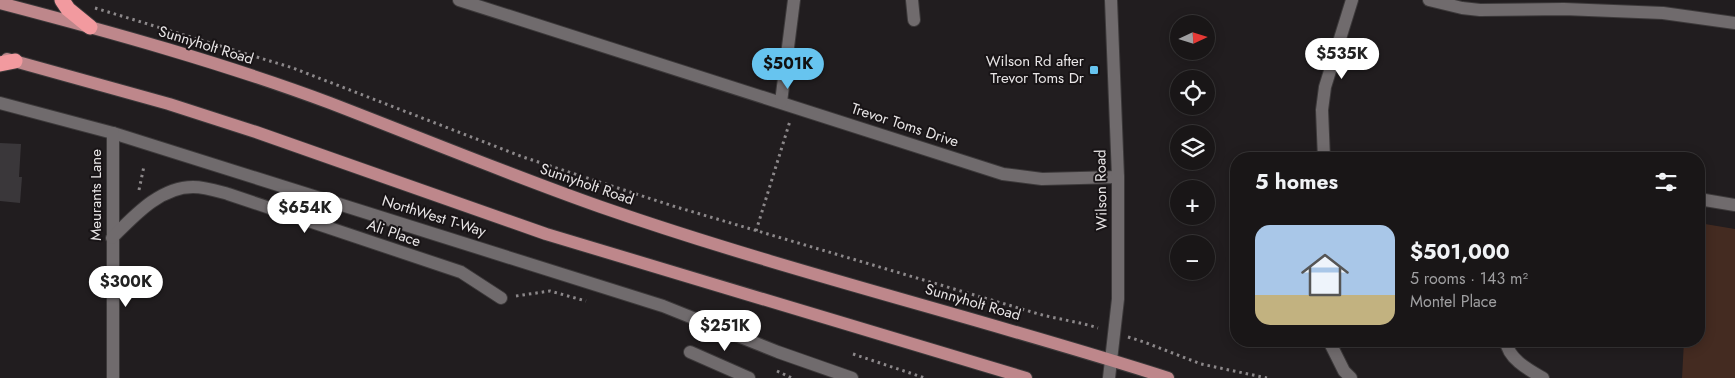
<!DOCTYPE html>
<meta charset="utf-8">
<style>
:root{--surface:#191617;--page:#221f20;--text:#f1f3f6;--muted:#9f9fa1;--line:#373536;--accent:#67c4ef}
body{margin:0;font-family:Jost,sans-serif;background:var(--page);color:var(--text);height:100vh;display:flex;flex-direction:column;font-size:19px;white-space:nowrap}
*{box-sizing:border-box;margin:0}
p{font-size:16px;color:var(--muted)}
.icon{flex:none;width:28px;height:28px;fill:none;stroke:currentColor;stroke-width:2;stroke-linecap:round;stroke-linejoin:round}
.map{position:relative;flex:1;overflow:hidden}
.sheet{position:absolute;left:1230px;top:152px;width:475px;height:195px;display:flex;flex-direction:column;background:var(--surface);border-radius:20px;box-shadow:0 2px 12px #0003,0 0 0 1px var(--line)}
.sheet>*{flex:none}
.needle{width:32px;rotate:86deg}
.buttons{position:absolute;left:1170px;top:15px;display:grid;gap:10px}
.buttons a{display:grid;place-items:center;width:45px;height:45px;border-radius:50%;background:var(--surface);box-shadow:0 2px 12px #0003,0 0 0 1px var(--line);font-size:25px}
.price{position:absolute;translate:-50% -42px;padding:0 11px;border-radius:18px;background:#fff;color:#222;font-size:16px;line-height:32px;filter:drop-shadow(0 1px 2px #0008)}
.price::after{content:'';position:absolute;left:50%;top:30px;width:15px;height:11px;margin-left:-8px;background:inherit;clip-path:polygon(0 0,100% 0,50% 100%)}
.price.on{background:var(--accent);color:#111}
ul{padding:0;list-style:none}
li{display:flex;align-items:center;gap:15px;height:125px;padding:0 25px}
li+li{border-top:1px solid var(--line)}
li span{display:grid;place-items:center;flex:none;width:140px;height:100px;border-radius:15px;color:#555}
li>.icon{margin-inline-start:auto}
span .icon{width:60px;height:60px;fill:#fffc;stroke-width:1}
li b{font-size:21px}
h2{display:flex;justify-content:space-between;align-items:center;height:60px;padding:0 25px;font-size:21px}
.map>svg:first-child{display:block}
.green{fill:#442b21}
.building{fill:#3a373a}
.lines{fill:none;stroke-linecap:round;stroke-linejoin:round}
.minor-casing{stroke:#3c393a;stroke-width:14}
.major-casing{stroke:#3c393a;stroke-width:14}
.highway-casing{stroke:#3c393a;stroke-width:17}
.path{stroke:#8c888a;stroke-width:3;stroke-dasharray:2.5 4;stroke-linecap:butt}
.minor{stroke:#706b6d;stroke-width:12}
.major{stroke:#be878b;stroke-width:12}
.highway{stroke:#f29a9f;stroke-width:15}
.poi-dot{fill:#67c4ef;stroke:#181416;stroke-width:2}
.labels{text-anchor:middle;stroke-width:4;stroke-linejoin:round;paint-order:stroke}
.street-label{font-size:15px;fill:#e8e5e6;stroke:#181416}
.poi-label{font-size:15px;fill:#e8e5e6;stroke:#181416;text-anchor:end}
</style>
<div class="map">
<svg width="1735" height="378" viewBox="0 0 1735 378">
<rect width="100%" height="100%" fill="#211d1f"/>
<!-- green -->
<path class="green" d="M1699,223L1735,229V378H1682L1684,341H1699Z"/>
<!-- building -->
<path class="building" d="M0,143L21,144L19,177H22L20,203L0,201Z"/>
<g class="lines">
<!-- minor casing -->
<g class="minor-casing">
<g id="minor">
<path d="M459,0L1003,174L1042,179L1118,177"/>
<path d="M912,0L914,20"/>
<path d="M1429,0L1462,8L1480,10L1564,9L1663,13L1735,23"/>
<path d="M781,102L794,0"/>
<path d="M0,103L113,133L663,306L778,352L852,378"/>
<path d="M113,133V378"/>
<path d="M1324,159L1322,110L1325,87L1352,0"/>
<path d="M1699,199L1735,205"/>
<path d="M112,238C134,216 160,187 193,187C205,187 217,191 228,194L461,272L501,298"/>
<path d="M1329,341L1344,371L1351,378"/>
<path d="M1506,341C1508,359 1529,370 1543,378"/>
<path d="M690,352L749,378"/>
<path d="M1109,378L1118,299V177L1111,0"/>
</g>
</g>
<!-- major casing -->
<g class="major-casing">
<g id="major">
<path d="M0,3C111,32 223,63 330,103C421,138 510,175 601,207C788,272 981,318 1168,378"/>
<path d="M7,59L169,104L256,132L546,234L1026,378"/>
</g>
</g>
<!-- highway casing -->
<g class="highway-casing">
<g id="highway">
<path d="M62,0L68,9L90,27"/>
<path d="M0,64L15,61"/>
</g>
</g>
<!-- path -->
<g class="path">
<path d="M95,8L293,68L523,157L673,206L1032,312C1054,319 1077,321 1098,328"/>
<path d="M139,190L144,166"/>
<path d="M756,231L790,121"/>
<path d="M516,296L550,291L586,301"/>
<path d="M1128,337L1144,342L1201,364L1267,378"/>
<path d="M853,354L925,378"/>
<path d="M777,371L792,378"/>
</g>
<!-- minor -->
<use href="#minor" class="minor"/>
<!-- major -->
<use href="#major" class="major"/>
<!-- highway -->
<use href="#highway" class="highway"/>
</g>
<!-- markers -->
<rect class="poi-dot" x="1089" y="65" width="10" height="10" rx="2.5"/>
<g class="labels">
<!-- street labels -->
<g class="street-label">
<text transform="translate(206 45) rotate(17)" y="5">Sunnyholt Road</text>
<text transform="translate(905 125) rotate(18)" y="5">Trevor Toms Drive</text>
<text transform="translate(587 184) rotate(19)" y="5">Sunnyholt Road</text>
<text transform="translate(1101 190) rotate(-91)" y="5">Wilson Road</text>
<text transform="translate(96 195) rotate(-90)" y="5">Meurants Lane</text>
<text transform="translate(434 216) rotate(17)" y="5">NorthWest T-Way</text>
<text transform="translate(394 233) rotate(19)" y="5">Ali Place</text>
<text transform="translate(973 302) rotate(16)" y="5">Sunnyholt Road</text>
</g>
<!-- poi labels -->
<g class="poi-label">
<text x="1084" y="66">Wilson Rd after<tspan x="1084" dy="17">Trevor Toms Dr</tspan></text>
</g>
</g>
</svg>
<div class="buttons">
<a><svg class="needle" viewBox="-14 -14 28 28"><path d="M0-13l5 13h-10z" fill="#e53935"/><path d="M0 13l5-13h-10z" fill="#9f9fa1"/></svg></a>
<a><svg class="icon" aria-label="locate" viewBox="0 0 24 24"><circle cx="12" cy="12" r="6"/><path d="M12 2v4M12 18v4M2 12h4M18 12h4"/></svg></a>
<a><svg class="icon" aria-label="layers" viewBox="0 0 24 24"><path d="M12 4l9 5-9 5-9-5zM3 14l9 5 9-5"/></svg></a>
<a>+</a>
<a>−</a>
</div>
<b class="price" style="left:1342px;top:80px">$535K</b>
<b class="price on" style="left:788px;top:90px">$501K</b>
<b class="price" style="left:305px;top:234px">$654K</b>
<b class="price" style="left:126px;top:308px">$300K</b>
<b class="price" style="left:725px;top:352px">$251K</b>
<section class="sheet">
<h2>5 homes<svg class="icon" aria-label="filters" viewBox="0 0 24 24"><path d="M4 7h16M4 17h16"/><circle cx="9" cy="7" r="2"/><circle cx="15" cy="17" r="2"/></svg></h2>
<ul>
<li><span style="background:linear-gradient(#a9c7e8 70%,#c2b280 0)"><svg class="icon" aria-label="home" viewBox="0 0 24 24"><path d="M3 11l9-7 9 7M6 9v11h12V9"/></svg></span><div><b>$501,000</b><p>5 rooms · 143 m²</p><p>Montel Place</p></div></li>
</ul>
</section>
</div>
